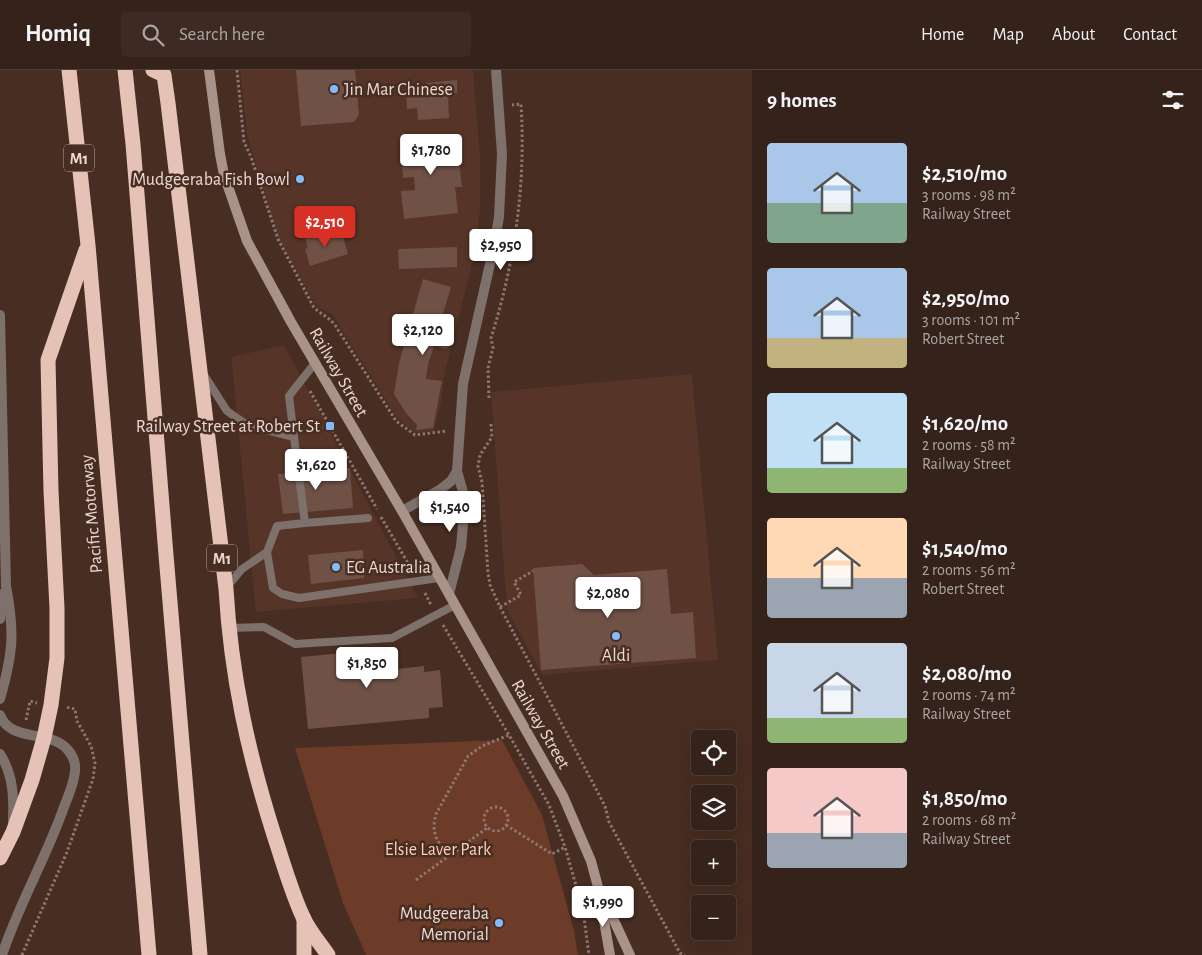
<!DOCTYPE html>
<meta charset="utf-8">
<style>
:root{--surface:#35221a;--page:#3d2a23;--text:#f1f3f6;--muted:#aaa4a2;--line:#4f3f39;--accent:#d93025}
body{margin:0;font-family:"Alegreya Sans",sans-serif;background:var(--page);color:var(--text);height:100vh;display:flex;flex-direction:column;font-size:19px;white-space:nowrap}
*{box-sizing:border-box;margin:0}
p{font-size:16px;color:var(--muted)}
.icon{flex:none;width:28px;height:28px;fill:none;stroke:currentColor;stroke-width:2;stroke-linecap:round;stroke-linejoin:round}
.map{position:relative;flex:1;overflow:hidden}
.side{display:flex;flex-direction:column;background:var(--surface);width:450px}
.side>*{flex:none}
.fabs{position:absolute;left:691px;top:660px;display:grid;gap:10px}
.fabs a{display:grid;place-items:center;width:45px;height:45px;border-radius:5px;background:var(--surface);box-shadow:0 5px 20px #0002,0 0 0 1px var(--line);font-size:25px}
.price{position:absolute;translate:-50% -42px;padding:0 11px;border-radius:5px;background:#fff;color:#222;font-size:16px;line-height:32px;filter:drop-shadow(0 1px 2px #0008)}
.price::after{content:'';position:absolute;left:50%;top:30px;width:15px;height:11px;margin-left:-8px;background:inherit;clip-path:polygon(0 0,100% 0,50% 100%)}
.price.selected{background:var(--accent);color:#fff}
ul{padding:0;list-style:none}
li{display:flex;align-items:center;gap:15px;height:125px;padding:0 15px}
li span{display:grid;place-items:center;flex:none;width:140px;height:100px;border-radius:5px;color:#555}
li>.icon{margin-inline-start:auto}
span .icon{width:60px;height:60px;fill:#fffc;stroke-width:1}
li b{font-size:21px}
h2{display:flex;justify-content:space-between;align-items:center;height:60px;padding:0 15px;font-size:21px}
header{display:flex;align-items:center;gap:30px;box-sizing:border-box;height:70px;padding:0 25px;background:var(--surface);border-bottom:1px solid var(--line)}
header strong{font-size:24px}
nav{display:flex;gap:28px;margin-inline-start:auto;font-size:18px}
.search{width:350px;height:45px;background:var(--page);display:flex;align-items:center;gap:12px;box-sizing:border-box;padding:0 18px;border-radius:5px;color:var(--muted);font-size:19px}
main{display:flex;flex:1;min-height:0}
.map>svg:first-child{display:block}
.built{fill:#563427}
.green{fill:#6c3c28}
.building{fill:#6f5146}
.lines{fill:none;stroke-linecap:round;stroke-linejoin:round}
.path{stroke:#8d766d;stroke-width:3;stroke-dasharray:2.5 2.5;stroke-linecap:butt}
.lane{stroke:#7e706b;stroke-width:8}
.street{stroke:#7e706b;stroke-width:10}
.secondary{stroke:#a89289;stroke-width:10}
.highway{stroke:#e5c2b5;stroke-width:15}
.poi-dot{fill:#84bcfb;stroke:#472d22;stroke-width:2}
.labels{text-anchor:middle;stroke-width:5;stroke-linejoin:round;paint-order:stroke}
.shield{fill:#472d22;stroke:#b9a59c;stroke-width:1}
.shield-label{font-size:16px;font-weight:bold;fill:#ead8d1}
.poi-label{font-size:18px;fill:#ead8d1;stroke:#472d22;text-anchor:end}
.street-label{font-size:18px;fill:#ead8d1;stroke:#472d22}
.park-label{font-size:18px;fill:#fecebc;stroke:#472d22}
</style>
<header>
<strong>Homiq</strong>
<div class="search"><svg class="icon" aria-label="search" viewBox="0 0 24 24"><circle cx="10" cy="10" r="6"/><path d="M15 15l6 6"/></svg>Search here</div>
<nav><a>Home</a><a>Map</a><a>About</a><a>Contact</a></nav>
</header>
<main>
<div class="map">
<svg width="752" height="885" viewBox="0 0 752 885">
<rect width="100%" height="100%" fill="#472d22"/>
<!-- built -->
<g class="built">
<path d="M240,0H473L480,86V139L476,178L445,302L441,333L434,361L414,363L397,348L332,244L317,237L289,189L278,167L247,64Z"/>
<path d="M284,275L418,528L256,542L231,287Z"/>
<path d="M692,304L718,590L542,605L507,540L491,322Z"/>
</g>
<!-- green -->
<path class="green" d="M502,670L542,745L574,861L578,885H366L343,833L295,678Z"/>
<!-- building -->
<g class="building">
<path d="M296,0H355L359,45L354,52L301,56Z"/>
<path d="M457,10V23L448,24L449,48L418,50L417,38L407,39L406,18L426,15V13Z"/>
<path d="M456,64L462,117H455L458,143L404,149L401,121L415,120L414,107L403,108L400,74L405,68Z"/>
<path d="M334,160L336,166L342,164L348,184L310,196L305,179L308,178L305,168Z"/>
<path d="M457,177V197L399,199L398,179Z"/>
<path d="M423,209L451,217L438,260L451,263L447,279L434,276L428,294L426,309L442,311L433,358L416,360L417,355L406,343L394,324L399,293Z"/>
<path d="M350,398L353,438L283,444L278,404Z"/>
<path d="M363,480L364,508L311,514L308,485Z"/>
<path d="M582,494L594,505L667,499L671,544L693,542L696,588L541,600L533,498Z"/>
<path d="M395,578L397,599L424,596V602L440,600L443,637L429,638V648L308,659L301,587Z"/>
</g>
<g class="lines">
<!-- path -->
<g class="path">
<path d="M237,0L244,72L251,87L278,169L313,236C319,244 327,245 335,255L396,351L415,365L447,361"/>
<path d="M310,321L377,439"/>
<path d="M489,328L488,298L493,278L491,268C515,192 526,114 521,34L512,35"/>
<path d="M491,354L492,367L480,385L478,396L482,412L488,503L490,515L500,537L605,736L609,752L680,883L685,885"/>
<path d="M381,447L412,500"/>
<path d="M425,523L431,535"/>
<path d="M500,537L521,525L514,512L533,501"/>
<path d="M443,555L509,665L549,735L565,777L583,840L589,885"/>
<path d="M26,650L30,631L37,633"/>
<circle cx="496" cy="749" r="12"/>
<path d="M506,755L552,784L565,777"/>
<path d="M450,784C436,773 431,762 436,744L468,686L482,676L509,665"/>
<path d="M416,810L487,758"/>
<path d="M22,885L67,782L93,709L95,693L91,676L77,651L75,639L65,637"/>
</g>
<!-- lane -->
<g class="lane">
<path d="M204,305L227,341L247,355L294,367L305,453L277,456L267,482L242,499L226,518"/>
<path d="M294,367L289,326L315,293"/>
<path d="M305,453L368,448"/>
<path d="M267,482L273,518L282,524L299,528L439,508"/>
<path d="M228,558L264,557L295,574L392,568L455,535"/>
</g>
<!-- street -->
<g class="street">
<path d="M0,245L6,516C15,563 13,583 0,629"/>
<path d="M402,441L441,419L451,411L457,401"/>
<path d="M449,524L461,477L463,454V422L457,401L463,314L494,176L499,147L502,84L496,0"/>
<path d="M0,549L4,523"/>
<path d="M0,645C10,673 51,659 68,680C73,686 76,693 75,701C74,714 68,726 64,737C46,788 19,834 2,885"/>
<path d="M0,684C13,704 14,727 13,751"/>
</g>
<!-- secondary -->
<g class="secondary">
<path d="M209,0L220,84L224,105L247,171L291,252L402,441L563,726L591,791L598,817L610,885"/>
<path d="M605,831L630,885"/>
</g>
<!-- highway -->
<g class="highway">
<path d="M69,0L88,175L149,885"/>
<path d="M125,0L133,74L166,485L200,885"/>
<path d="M153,0L164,5L168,33L226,519C231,605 248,683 274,765C283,792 291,821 303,847C309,861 320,873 328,885"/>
<path d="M0,788L13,762L32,710L44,668L51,635L57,588V538L51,421L48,290L86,180"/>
<path d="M304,849V885"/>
</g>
</g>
<!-- markers -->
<g class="poi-dot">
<circle cx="334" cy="19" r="5"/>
<circle cx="300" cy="109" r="5"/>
<rect x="325" y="351" width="10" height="10" rx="2.5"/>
<circle cx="336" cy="497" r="5"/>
<circle cx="616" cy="566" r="5"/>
<circle cx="499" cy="853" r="5"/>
</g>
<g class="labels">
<!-- shield labels -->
<g class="shield">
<rect x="64" y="74.5" width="30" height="27" rx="4"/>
<rect x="207" y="474.5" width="30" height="27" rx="4"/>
</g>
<g class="shield-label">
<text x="79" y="94">M1</text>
<text x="222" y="494">M1</text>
</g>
<!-- poi labels -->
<g class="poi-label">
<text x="344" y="25" text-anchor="start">Jin Mar Chinese</text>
<text x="290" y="115">Mudgeeraba Fish Bowl</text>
<text x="320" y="362">Railway Street at Robert St</text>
<text x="346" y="503" text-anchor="start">EG Australia</text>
<text x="616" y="591" text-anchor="middle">Aldi</text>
<text x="489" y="849">Mudgeeraba<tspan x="489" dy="21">Memorial</tspan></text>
</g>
<!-- street labels -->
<g class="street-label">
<text transform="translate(339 302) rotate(60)" y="6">Railway Street</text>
<text transform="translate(91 444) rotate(-95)" y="6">Pacific Motorway</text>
<text transform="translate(541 654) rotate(60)" y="6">Railway Street</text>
</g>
<!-- park labels -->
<g class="park-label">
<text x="438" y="785">Elsie Laver Park</text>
</g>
</g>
</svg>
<div class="fabs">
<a><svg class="icon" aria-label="locate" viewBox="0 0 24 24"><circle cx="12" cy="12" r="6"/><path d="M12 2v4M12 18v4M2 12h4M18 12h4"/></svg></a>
<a><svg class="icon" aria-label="layers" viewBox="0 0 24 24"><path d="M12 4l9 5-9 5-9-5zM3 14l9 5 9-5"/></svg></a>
<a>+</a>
<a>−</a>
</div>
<b class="price" style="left:431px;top:106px">$1,780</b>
<b class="price selected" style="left:325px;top:178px">$2,510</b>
<b class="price" style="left:501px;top:201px">$2,950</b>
<b class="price" style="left:423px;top:286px">$2,120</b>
<b class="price" style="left:316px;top:421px">$1,620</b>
<b class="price" style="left:450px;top:463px">$1,540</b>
<b class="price" style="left:608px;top:549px">$2,080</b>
<b class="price" style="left:367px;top:619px">$1,850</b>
<b class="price" style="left:603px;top:858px">$1,990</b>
</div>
<section class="side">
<h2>9 homes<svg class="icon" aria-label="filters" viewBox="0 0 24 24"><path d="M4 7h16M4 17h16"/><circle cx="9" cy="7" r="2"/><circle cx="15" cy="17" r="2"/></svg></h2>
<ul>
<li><span style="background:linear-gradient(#a9c7e8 60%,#7fa58c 0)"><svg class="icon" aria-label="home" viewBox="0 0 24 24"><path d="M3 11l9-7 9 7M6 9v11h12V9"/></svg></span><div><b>$2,510/mo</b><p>3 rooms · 98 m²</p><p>Railway Street</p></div></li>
<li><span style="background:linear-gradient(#a9c7e8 70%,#c2b280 0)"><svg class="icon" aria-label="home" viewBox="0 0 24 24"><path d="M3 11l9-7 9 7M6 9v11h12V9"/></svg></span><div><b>$2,950/mo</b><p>3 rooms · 101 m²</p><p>Robert Street</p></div></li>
<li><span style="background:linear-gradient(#bfe0f5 75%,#8fb573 0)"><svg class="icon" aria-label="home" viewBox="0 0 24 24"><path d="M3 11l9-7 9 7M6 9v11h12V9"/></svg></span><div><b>$1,620/mo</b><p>2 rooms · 58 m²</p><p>Railway Street</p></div></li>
<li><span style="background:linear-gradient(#ffd9b3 60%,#9aa5b1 0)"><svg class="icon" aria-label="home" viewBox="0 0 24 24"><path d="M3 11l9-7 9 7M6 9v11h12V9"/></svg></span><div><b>$1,540/mo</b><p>2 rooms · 56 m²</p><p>Robert Street</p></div></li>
<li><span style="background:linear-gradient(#c9d6e8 75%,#8fb573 0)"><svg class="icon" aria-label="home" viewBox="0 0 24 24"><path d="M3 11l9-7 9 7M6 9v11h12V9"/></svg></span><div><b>$2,080/mo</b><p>2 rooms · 74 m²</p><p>Railway Street</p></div></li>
<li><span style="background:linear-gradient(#f6c9c9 65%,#9aa5b1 0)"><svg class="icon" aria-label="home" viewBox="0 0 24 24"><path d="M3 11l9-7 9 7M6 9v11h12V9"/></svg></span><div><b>$1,850/mo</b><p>2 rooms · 68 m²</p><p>Railway Street</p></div></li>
</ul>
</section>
</main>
